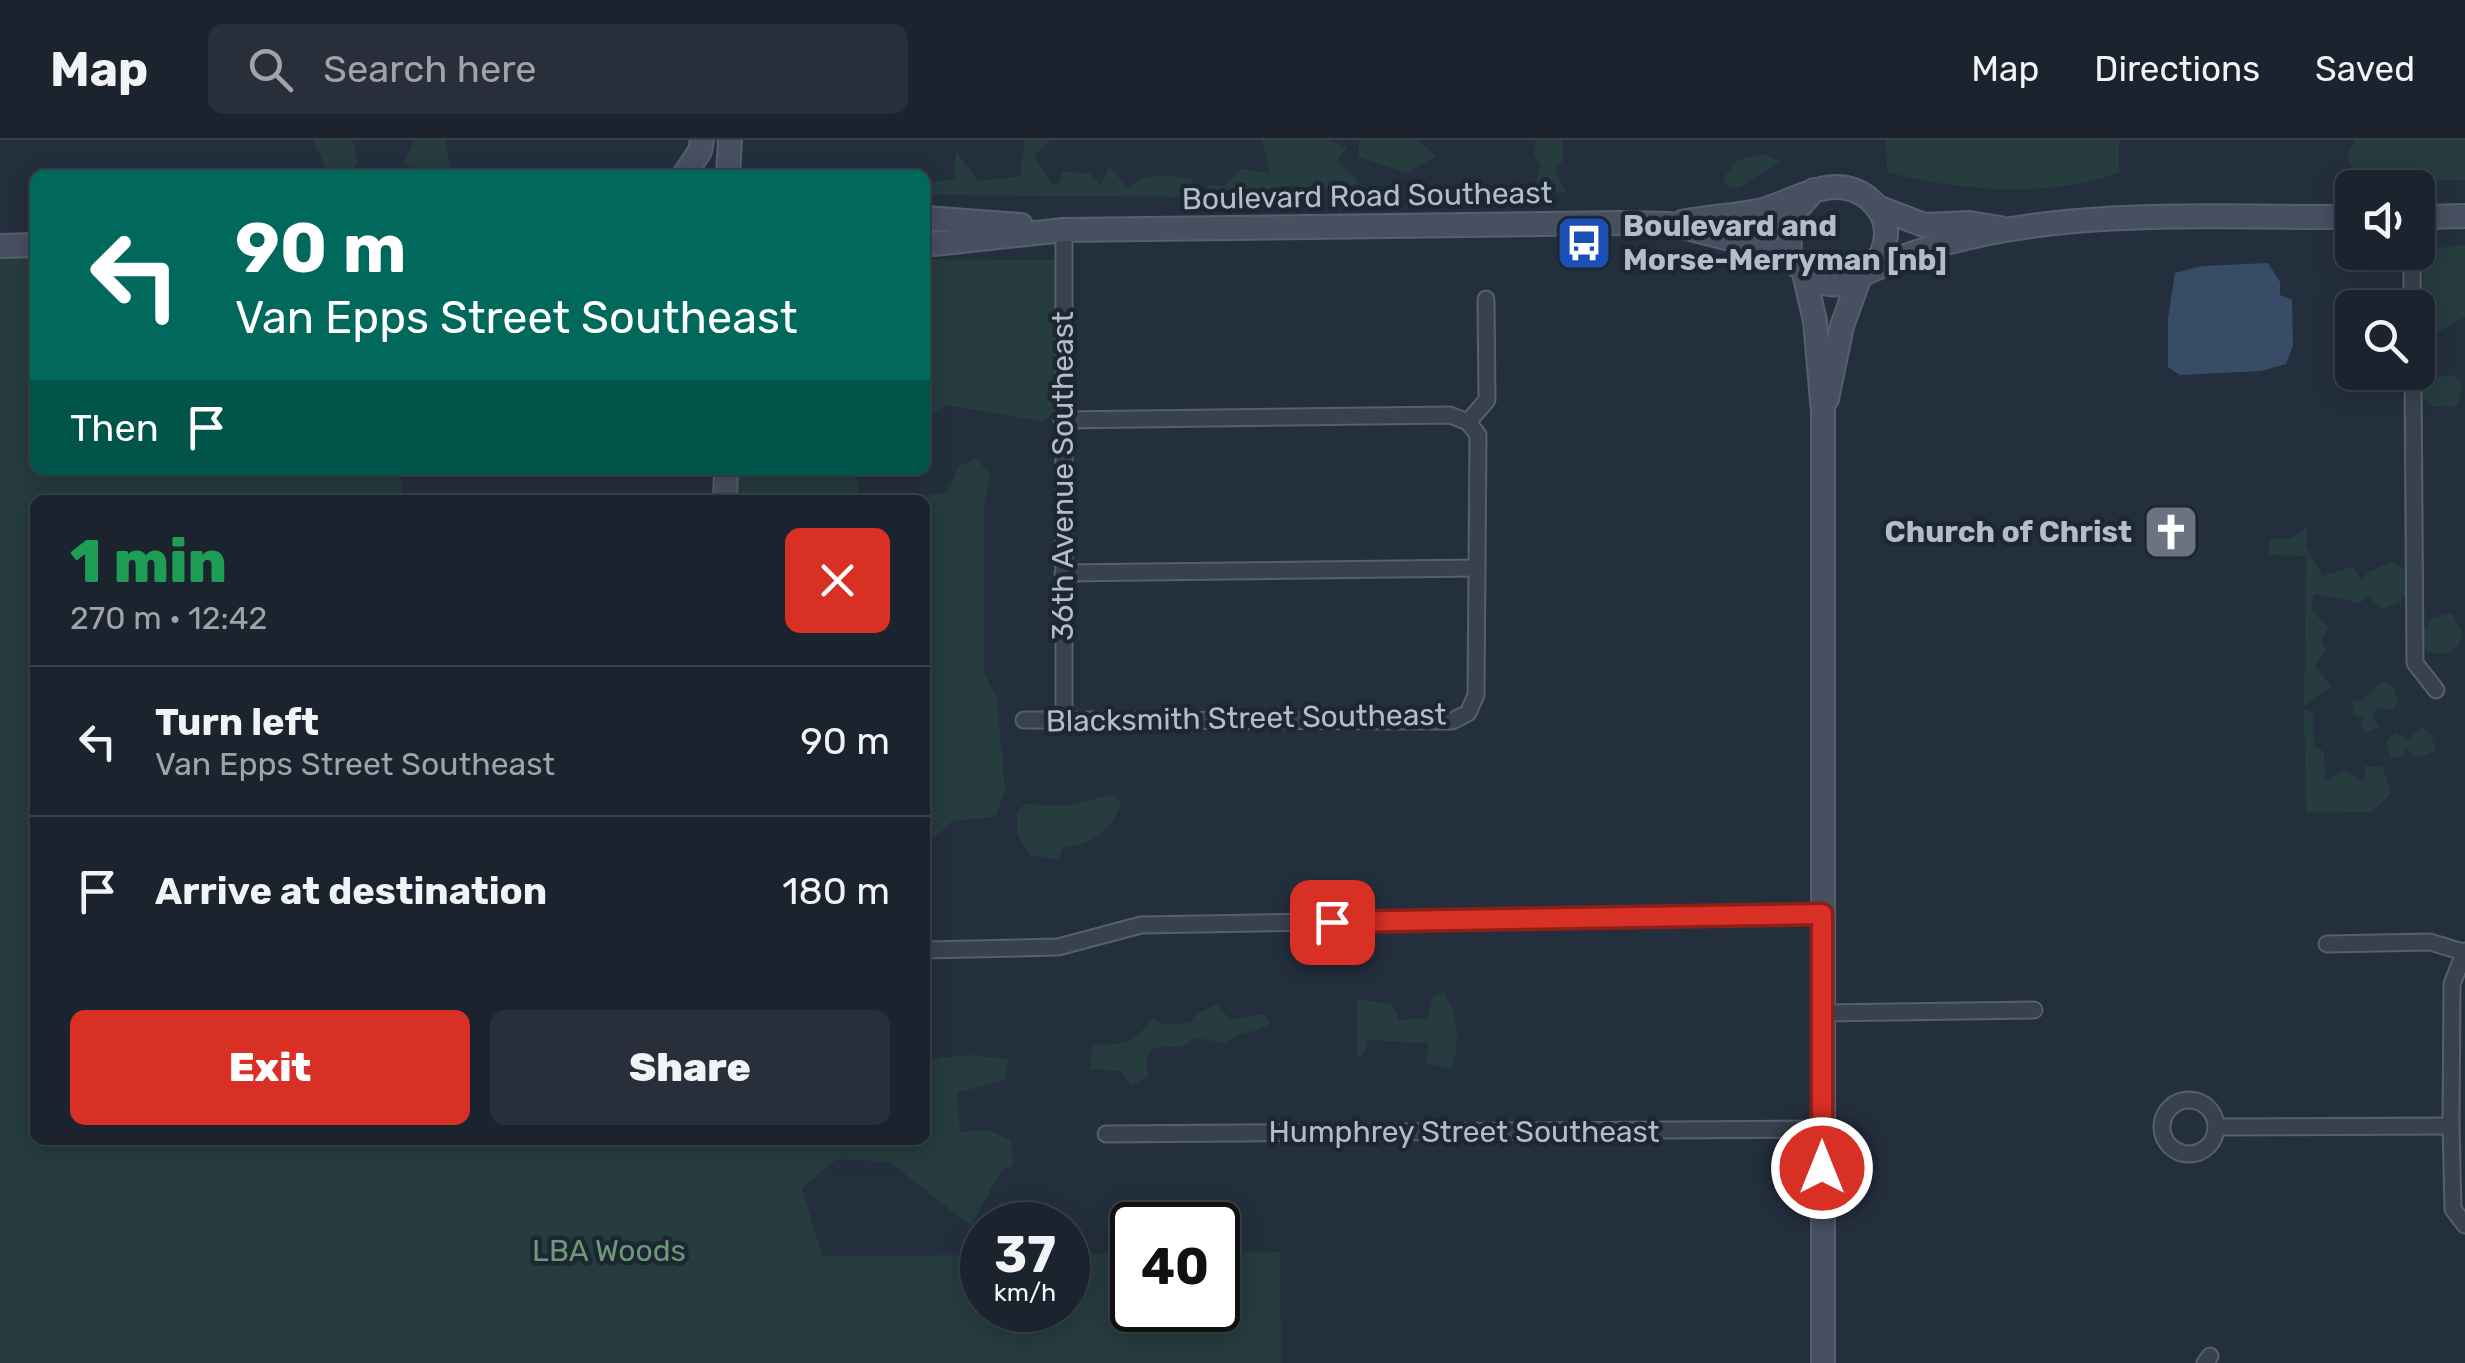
<!DOCTYPE html>
<html lang="en">
<head>
<meta charset="utf-8">
<style>
	:root { --surface:#1b232e; --page:#282f3a; --text:#f1f3f6; --muted:#a0a4aa; --line:#39404a; --accent:#d93025 }
	body { margin:0; font-family:Rubik,sans-serif; background:var(--page); color:var(--text); height:100vh; display:flex; flex-direction:column; font-size:38px; white-space:nowrap }
	* { box-sizing:border-box; margin:0 }
	p { font-size:32px; color:var(--muted) }
	.icon { flex:none; width:55px; height:55px; fill:none; stroke:currentColor; stroke-width:2; stroke-linecap:round; stroke-linejoin:round }
	.map { position:relative; flex:1; overflow:hidden }
	.panel { position:absolute; left:30px; top:355px; width:900px; height:650px; display:flex; flex-direction:column; background:var(--surface); border-radius:15px; box-shadow:0 5px 25px #0003,0 0 0 2px var(--line) }
	.panel>* { flex:none }
	.banner { position:absolute; left:30px; top:30px; width:900px; height:305px; border-radius:15px; box-shadow:0 5px 25px #0003,0 0 0 2px var(--line); background:#00695c; color:#fff; overflow:hidden }
	.controls { position:absolute; left:2335px; top:30px; display:grid; gap:20px }
	.controls a { display:grid; place-items:center; width:100px; height:100px; border-radius:15px; background:var(--surface); box-shadow:0 5px 25px #0003,0 0 0 2px var(--line); font-size:50px }
	.speed { position:absolute; left:960px; top:1062px; display:flex; gap:20px; font-size:50px; font-weight:700; text-align:center }
	.speed>* { display:grid; place-content:center; width:130px; height:130px; border-radius:50%; background:var(--surface); box-shadow:0 5px 25px #0003,0 0 0 2px var(--line); line-height:1 }
	.speed small { font-size:25px; font-weight:400 }
	.speed .limit { border:5px solid #111; border-radius:15px; background:#fff; color:#111 }
	.pin { position:absolute; display:grid; place-items:center; width:85px; height:85px; color:#fff; margin:-42px; border-radius:20px; box-shadow:0 5px 15px #0006 }
	.me { position:absolute; width:110px; margin:-55px; rotate:0deg; stroke-linejoin:round; filter:drop-shadow(0 0 8px #0008) }
	.turn { display:flex; align-items:center; gap:35px; height:210px; padding:0 40px; font-size:45px }
	.turn .icon { width:130px; height:130px; stroke-width:2.5 }
	.turn b { display:block; font-size:70px; line-height:85px }
	.then { display:flex; align-items:center; height:95px; padding:0 40px; background:#0003; gap:20px; font-size:38px }
	.round { display:grid; place-items:center; flex:none; width:105px; height:105px; border-radius:15px; background:var(--page) }
	.head { display:flex; align-items:center; justify-content:space-between; height:170px; padding:0 40px }
	h1 { font-size:60px; font-weight:800; line-height:75px; color:#1e9e55 }
	.button { display:flex; gap:20px; margin-top:auto; padding:20px 40px }
	.button a { flex:1; height:115px; border-radius:15px; background:var(--accent); color:#fff; font-size:40px; font-weight:800; line-height:115px; text-align:center }
	.button a+a { background:var(--page); color:var(--text) }
	ul { padding:0; list-style:none }
	li { display:flex; align-items:center; gap:30px; height:150px; padding:0 40px; border-top:2px solid var(--line) }
	li div { flex:1 }
	li b { display:block; font-size:38px }
	li em { font-style:normal }
	header { display:flex; align-items:center; gap:60px; box-sizing:border-box; height:140px; padding:0 50px; background:var(--surface); border-bottom:2px solid var(--line) }
	header strong { font-size:48px }
	nav { display:flex; gap:55px; margin-inline-start:auto; font-size:35px }
	.search { width:700px; height:90px; background:var(--page); display:flex; align-items:center; gap:25px; box-sizing:border-box; padding:0 35px; border-radius:15px; color:var(--muted); font-size:38px }
	.map>svg:first-child { display:block }
	.green { fill:#263c3f }
	.water { fill:#394c67 }
	.lines { fill:none; stroke-linecap:round; stroke-linejoin:round }
	.street-casing { stroke:#565f6c; stroke-width:19 }
	.secondary-casing { stroke:#565f6c; stroke-width:26 }
	.street { stroke:#38414e; stroke-width:15 }
	.secondary { stroke:#465061; stroke-width:22 }
	.route-casing { stroke:#8d1f18; stroke-width:25 }
	.route { stroke:#d93025; stroke-width:18 }
	.labels { text-anchor:middle; dominant-baseline:central; stroke-width:9; stroke-linejoin:round; paint-order:stroke }
	.street-label { font-size:30px; fill:#b4bcc9; stroke:#1d2633 }
	.poi-label { font-size:30px; font-weight:bold; fill:#b4bcc9; stroke:#1d2633; text-anchor:start }
	.park-label { font-size:30px; fill:#6b9a76; stroke:#1d2633 }
</style>
</head>
<body>
<header>
<strong>Map</strong>
<div class="search"><svg class="icon" aria-label="search" viewBox="0 0 24 24"><circle cx="10" cy="10" r="6"/><path d="M15 15l6 6"/></svg>Search here</div>
<nav><a>Map</a><a>Directions</a><a>Saved</a></nav>
</header>
<div class="map">
<svg width="2465" height="1223" viewBox="0 0 2465 1223">
	<rect width="100%" height="100%" fill="#242f3e"/>
	<g class="green">
		<polygon points="313,0 352,0 358,22 349,35 329,35"/>
		<polygon points="414,0 445,0 451,35 416,35 405,21"/>
		<path d="M1025 0H1051L1034 15 1052 44 1060 43 1062 31 1090 34 1101 45 1109 27 1128 48C1146 31 1169 35 1192 39L1193 57 925 55V43L954 39 956 11 978 41 1020 36Z"/>
		<path d="M1262 0H1330L1347 8 1337 20 1359 42C1334 56 1316 47 1288 46 1271 46 1255 57 1233 57L1230 50 1224 57H1201L1209 45 1225 46 1240 29 1270 33Z"/>
		<polygon points="1359,0 1418,0 1436,16 1407,33 1359,17"/>
		<polygon points="1535,0 1561,0 1564,18 1555,31 1566,52 1542,52 1535,45 1541,25 1534,15"/>
		<path d="M1886 0H2119V32C2053 59 1954 51 1887 32Z"/>
		<polygon points="2355,0 2465,0 2465,40 2393,41 2391,31 2384,43 2358,41 2347,15"/>
		<polygon points="1763,14 1780,22 1740,47 1729,48 1723,39 1737,20"/>
		<polygon points="35,105 35,330 402,330 401,360 35,360 35,1000 925,1000 925,919 970,915 1008,919 1006,939 957,953 960,992 988,990 1011,1000 1013,1026 1002,1029 971,1086 890,1022 837,1019 802,1048 822,1116 982,1115 982,1170 1068,1170 1068,1114 1132,1114 1132,1170 1218,1170 1218,1113 1280,1112 1281,1223 0,1223 0,106"/>
		<polygon points="2465,105 2465,177 2421,202 2418,133 2433,123 2435,108"/>
		<polygon points="925,119 1063,120 1062,263 1044,282 947,265 925,279"/>
		<polygon points="2453,235 2463,245 2457,266 2432,267 2419,254 2426,238"/>
		<polygon points="977,318 990,336 984,364 984,532 997,558 1005,651 995,677 952,681 925,707 925,360 896,360 948,352 959,326"/>
		<polygon points="734,330 856,330 860,360 735,360"/>
		<polygon points="2307,388 2306,407 2323,436 2353,426 2362,440 2368,432 2391,422 2409,431 2413,448 2401,461 2383,469 2367,456 2360,463 2314,454 2311,469 2328,488 2321,500 2326,510 2315,525 2331,547 2304,566 2306,412 2305,416 2269,415 2270,399 2290,399"/>
		<polygon points="2452,473 2462,492 2458,506 2447,514 2426,512 2422,492 2432,478"/>
		<polygon points="2382,541 2393,546 2398,562 2392,570 2377,568 2373,576 2379,587 2366,593 2359,585 2365,578 2353,574 2352,561 2364,559"/>
		<polygon points="2304,569 2313,573 2314,606 2324,612 2325,640 2344,631 2364,642 2365,626 2382,627 2391,653 2372,672 2306,673"/>
		<polygon points="2422,587 2431,595 2436,611 2417,618 2406,608 2404,615 2391,619 2386,602 2396,593 2408,599"/>
		<path d="M1112 655 1121 663C1114 690 1091 705 1063 708L1058 719 1030 715 1017 694V672L1025 664 1066 666Z"/>
		<path d="M1443 852C1458 872 1461 906 1451 929L1427 923 1428 903 1368 900 1365 912 1357 917V859L1392 864 1399 880 1428 878 1433 856Z"/>
		<path d="M1217 864 1230 880 1263 874 1270 883C1255 895 1240 890 1226 903L1195 898 1183 906 1153 908 1146 918 1148 936 1132 945 1120 931 1090 929 1093 904C1122 906 1136 902 1153 878L1161 884 1190 883 1196 874Z"/>
	</g>
	<polygon class="water" points="2268,123 2280,142 2280,155 2292,160 2293,205 2286,224 2261,231 2180,235 2168,227 2168,179 2175,133 2202,126"/>
	<g class="lines">
		<g class="street-casing">
			<g id="street">
				<polyline points="1064,90 1064,582"/>
				<polyline points="2412,112 2412,168"/>
				<polyline points="2413,232 2415,523 2436,550"/>
				<polyline points="1062,280 1450,275 1468,282"/>
				<polyline points="1468,282 1487,260 1486,159"/>
				<polyline points="1063,433 1477,428"/>
				<polyline points="1024,580 1452,581 1468,573 1476,555 1478,295 1468,282"/>
				<polyline points="2327,804 2430,802 2463,812"/>
				<polyline points="925,810 1058,807 1141,785 1822,773"/>
				<polyline points="2465,811 2452,844 2451,986 2453,1069 2465,1085"/>
				<polyline points="1822,873 2034,870"/>
				<circle cx="2189" cy="987" r="27"/>
				<polyline points="2216,987 2451,986"/>
				<polyline points="1106,994 1822,989"/>
				<polyline points="2205,1223 2210,1216"/>
			</g>
		</g>
		<g class="secondary-casing">
			<g id="secondary">
				<polyline points="684,35 700,11 702,0"/>
				<polyline points="728,35 730,0"/>
				<polyline points="1877,67 1924,85 1969,83 2000,88"/>
				<polyline points="2418,77 2465,76"/>
				<polyline points="925,78 1021,85"/>
				<path d="M1682 82C1707 77 1733 76 1758 71 1795 63 1832 30 1868 58 1924 103 1836 191 1790 114L1789 79 1814 50"/>
				<polyline points="925,105 1064,90 1620,83 1670,84 1790,114"/>
				<polyline points="0,106 35,105"/>
				<path d="M1870 131C2010 63 2199 78 2352 77"/>
				<polyline points="1804,133 1815,181 1823,272 1823,1223"/>
				<polyline points="1827,259 1842,186 1859,139"/>
				<polyline points="725,360 726,330"/>
			</g>
		</g>
		<use href="#street" class="street"/>
		<use href="#secondary" class="secondary"/>
	</g>
	<g class="lines">
		<g class="route-casing">
			<polyline id="route" points="1332,782 1822,774 1822,1028"/>
		</g>
		<use href="#route" class="route"/>
	</g>
	<defs>
		<g id="bus-square" transform="scale(2.875)"><rect x="-9" y="-9" width="18" height="18" rx="4" fill="#1a4fb4" stroke="#1d2633"/><path d="M-5-6H5V4H4V6H2V4H-2V6H-4V4H-5ZM-3.5-4V0h7V-4ZM-3.5 1.2v1.5H-2V1.2ZM2 1.2v1.5H3.5V1.2Z" fill="#fff"/></g>
		<g id="church-square" transform="scale(2.875)"><rect x="-9" y="-9" width="18" height="18" rx="4" fill="#6b7280" stroke="#1d2633"/><path d="M-1.2-6h2.4v3.5h3.3v2.4h-3.3V6h-2.4V-.1h-3.3v-2.4h3.3Z" fill="#fff"/></g>
	</defs>
	<g fill-rule="evenodd">
		<use href="#bus-square" x="1584" y="103"/>
		<use href="#church-square" x="2171" y="392"/>
	</g>
	<g class="labels">
		<g class="street-label">
			<text transform="translate(1367 56) rotate(-1)">Boulevard Road Southeast</text>
			<text transform="translate(1063 336) rotate(-90)">36th Avenue Southeast</text>
			<text transform="translate(1246 578) rotate(-1)">Blacksmith Street Southeast</text>
			<text x="1464" y="992">Humphrey Street Southeast</text>
		</g>
		<g class="poi-label">
			<text x="1623" y="86">Boulevard and<tspan x="1623" dy="34">Morse-Merryman [nb]</tspan></text>
			<text x="2132" y="392" text-anchor="end">Church of Christ</text>
		</g>
		<g class="park-label">
			<text x="609" y="1111">LBA Woods</text>
		</g>
	</g>
</svg>
<div class="controls">
<a><svg class="icon" aria-label="sound" viewBox="0 0 24 24"><path d="M4 9h4l5-4v14l-5-4H4zM17 9q2 3 0 6"/></svg></a>
<a><svg class="icon" aria-label="search" viewBox="0 0 24 24"><circle cx="10" cy="10" r="6"/><path d="M15 15l6 6"/></svg></a>
</div>
<div class="speed"><div>37<small>km/h</small></div><div class="limit">40</div></div>
<div class="pin" style="left:1332px;top:782px;background:#d93025"><svg class="icon" aria-label="arrive" viewBox="0 0 24 24"><path d="M6 21V4h12l-3 4 3 4H6"/></svg></div>
<svg class="me" style="left:1822px;top:1028px" viewBox="-20 -20 40 40"><circle r="17" fill="#d93025" stroke="#fff" stroke-width="3"/><path d="M0-11L8 9 0 5-8 9z" fill="#fff"/></svg>
<div class="banner">
<div class="turn"><svg class="icon" aria-label="left" viewBox="0 0 24 24"><path d="M17 20v-9H6M10 6l-5 5 5 5"/></svg><div><b>90 m</b>Van Epps Street Southeast</div></div>
<div class="then">Then<svg class="icon" aria-label="arrive" viewBox="0 0 24 24"><path d="M6 21V4h12l-3 4 3 4H6"/></svg></div>
</div>
<section class="panel">
<div class="head"><div><h1>1 min</h1><p>270 m · 12:42</p></div><a class="round" style="background:#d93025;color:#fff"><svg class="icon" aria-label="close" viewBox="0 0 24 24"><path d="M6 6l12 12M18 6L6 18"/></svg></a></div>
<ul>
<li><svg class="icon" aria-label="left" viewBox="0 0 24 24"><path d="M17 20v-9H6M10 6l-5 5 5 5"/></svg><div><b>Turn left</b><p>Van Epps Street Southeast</p></div><em>90 m</em></li>
<li><svg class="icon" aria-label="arrive" viewBox="0 0 24 24"><path d="M6 21V4h12l-3 4 3 4H6"/></svg><div><b>Arrive at destination</b></div><em>180 m</em></li>
</ul>
<div class="button"><a>Exit</a><a>Share</a></div>
</section>
</div>
</body>
</html>
